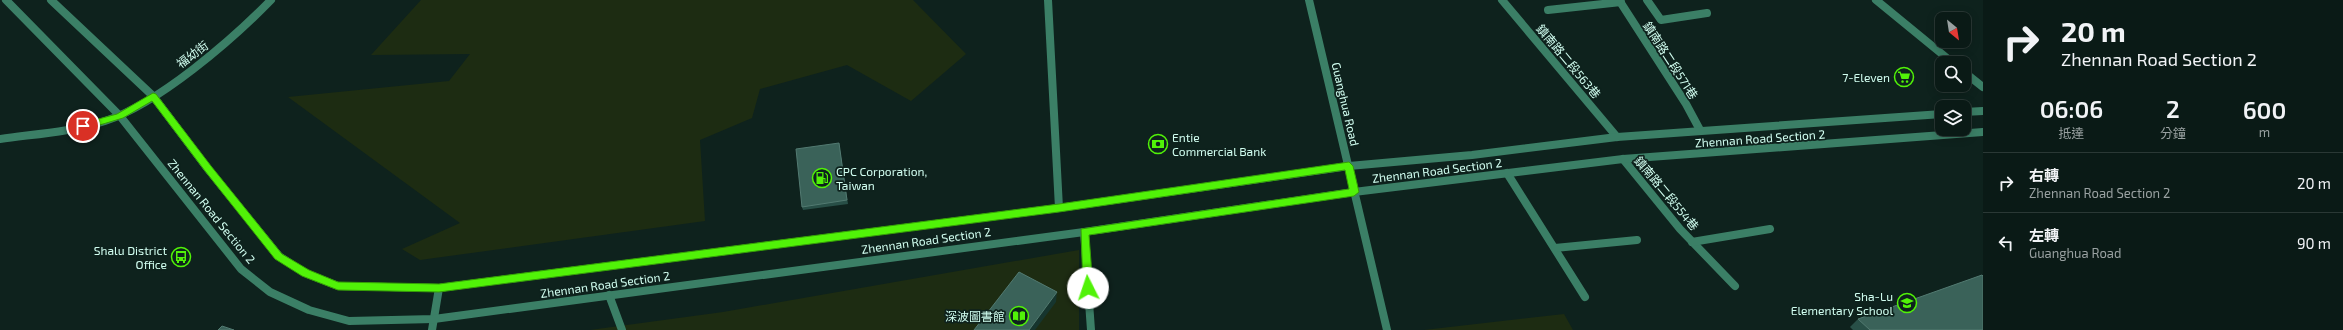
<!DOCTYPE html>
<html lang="zh-TW">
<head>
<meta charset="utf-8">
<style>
	:root { --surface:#0a1a16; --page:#182723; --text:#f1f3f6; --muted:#99a1a1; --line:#2a3835 }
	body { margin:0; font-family:"Exo 2","Noto Sans TC",sans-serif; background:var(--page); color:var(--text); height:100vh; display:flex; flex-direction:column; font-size:15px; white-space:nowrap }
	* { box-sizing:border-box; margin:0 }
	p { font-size:13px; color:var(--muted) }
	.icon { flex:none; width:22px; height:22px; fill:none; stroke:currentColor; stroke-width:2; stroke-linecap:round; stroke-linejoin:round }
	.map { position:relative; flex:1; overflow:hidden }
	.panel { display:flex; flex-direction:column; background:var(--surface); width:360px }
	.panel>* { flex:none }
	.hud { background:#0a1a16; color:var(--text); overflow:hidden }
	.needle { width:26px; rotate:150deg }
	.buttons { position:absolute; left:1935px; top:12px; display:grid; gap:8px }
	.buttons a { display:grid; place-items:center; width:36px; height:36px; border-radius:8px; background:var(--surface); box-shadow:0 2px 10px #0003,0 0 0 1px var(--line); font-size:20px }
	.pin { position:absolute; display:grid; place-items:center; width:34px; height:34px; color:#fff; margin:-17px; border:2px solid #fff; border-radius:50%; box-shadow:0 1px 4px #0007 }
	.me { position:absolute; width:44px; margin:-22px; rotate:356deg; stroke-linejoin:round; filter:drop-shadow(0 0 3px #0008) }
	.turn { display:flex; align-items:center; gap:14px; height:84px; padding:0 12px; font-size:18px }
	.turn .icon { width:52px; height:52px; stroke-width:2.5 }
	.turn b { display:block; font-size:28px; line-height:34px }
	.eta { display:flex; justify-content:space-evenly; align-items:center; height:68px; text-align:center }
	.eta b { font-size:24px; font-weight:600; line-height:28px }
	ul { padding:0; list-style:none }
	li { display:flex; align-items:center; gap:12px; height:60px; padding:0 12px; border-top:1px solid var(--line) }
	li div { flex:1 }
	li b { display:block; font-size:15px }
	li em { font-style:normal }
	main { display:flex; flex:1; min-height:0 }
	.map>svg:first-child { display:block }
	.green { fill:#1d2c12 }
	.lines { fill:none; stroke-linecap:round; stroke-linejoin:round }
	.service { stroke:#3b7f66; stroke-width:8 }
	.minor { stroke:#3b7f66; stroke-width:8 }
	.tertiary { stroke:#3b7f66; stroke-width:8 }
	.wall { fill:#284f47 }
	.shaded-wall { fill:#16352e }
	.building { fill:#3a6259; stroke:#527a71 }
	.route { fill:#51f208; stroke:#359d05 }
	.labels { text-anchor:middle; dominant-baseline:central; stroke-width:3.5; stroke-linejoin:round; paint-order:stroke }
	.street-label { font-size:12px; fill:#d1fef0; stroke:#0e221d }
	.poi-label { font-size:12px; fill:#d1fef0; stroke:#0e221d; text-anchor:end }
</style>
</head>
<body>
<main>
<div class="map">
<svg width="1983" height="330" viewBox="0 0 1983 330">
	<rect width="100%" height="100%" fill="#0e221d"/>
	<g class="green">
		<polygon points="421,0 913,0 966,54 911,101 847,65 760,89 752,118 700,140 705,221 420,260 402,249 460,223 288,97 449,81 470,54 371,55"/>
		<polygon points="1079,250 1079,330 590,330 723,312"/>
		<polygon points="1564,314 1573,330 1424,330"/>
	</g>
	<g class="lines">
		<g class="service">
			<polyline points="1502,0 1617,137"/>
			<polyline points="1619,0 1686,104 1700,130"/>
			<polyline points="1647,0 1661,20 1707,13"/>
			<polyline points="1548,10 1621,2"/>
			<polyline points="1623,159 1680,229 1735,286"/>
			<polyline points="1507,173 1585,297"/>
			<polyline points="1692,242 1770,229"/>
			<polyline points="1555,248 1637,240"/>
			<polyline points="609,295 622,330"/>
		</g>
		<g class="minor">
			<polyline points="1048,0 1059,208"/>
			<polyline points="1876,0 1953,63"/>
			<polyline points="1964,72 1983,87"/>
			<path d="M0 139C35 134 71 132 105 121 158 104 232 40 271 0"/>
			<polyline points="1084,232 1091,330"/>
			<polyline points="432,330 439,288"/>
		</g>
		<g class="tertiary">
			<polyline points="6,0 120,116 241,269 270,292 309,310 349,321 434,319 1084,232 1354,192 1623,159 1983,132"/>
			<polyline points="51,0 153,96 208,169 279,256 305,273 338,286 439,288 1059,208 1349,166 1472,155 1617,137 1942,114"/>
			<polyline points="1309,0 1387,330"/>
			<polyline points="1964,112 1983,111"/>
		</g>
	</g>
	<g class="wall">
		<polygon points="839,143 848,204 803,210 802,207"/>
		<polygon points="1858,319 1983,330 1853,330 1850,327"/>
	</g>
	<polygon class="shaded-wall" points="1057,292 1056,302 1035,330 1029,330"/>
	<g class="building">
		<polygon points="839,143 847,200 802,207 796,149"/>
		<polygon points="1019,272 1057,292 1029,330 974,330"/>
		<polygon points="1982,275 1983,276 1983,330 1870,330 1858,319"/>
		<polygon points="222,326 234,330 218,330"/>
	</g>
	<polygon class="route" points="153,93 156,94 211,166 282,254 309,270 338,282 439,284 1059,204 1349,162 1353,166 1359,192 1354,196 1089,235 1093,288 1088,292 1083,288 1081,229 1349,189 1345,170 1059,212 439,292 338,290 302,276 275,259 205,171 152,101 123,118 83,130 78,126 80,124 117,114"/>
	<defs>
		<g id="supermarket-ring" transform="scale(1)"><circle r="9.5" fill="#0e221d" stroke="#51f208" stroke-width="1.5"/><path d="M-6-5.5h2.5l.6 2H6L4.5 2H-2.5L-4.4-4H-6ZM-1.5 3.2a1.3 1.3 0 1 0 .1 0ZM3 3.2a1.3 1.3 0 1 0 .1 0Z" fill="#51f208"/></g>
		<g id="bank-ring" transform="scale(1)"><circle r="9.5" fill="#0e221d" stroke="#51f208" stroke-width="1.5"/><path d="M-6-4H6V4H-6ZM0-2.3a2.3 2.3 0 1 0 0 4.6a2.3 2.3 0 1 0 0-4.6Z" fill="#51f208"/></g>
		<g id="fuel-ring" transform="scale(1)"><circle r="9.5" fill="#0e221d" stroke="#51f208" stroke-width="1.5"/><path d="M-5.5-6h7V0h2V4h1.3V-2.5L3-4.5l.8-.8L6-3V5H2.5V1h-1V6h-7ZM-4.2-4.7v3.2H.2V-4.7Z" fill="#51f208"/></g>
		<g id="bus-ring" transform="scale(1)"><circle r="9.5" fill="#0e221d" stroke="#51f208" stroke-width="1.5"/><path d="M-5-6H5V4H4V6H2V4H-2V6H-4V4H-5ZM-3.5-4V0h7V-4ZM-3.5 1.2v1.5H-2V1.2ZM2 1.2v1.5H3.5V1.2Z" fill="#51f208"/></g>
		<g id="school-ring" transform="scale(1)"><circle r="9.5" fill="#0e221d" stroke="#51f208" stroke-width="1.5"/><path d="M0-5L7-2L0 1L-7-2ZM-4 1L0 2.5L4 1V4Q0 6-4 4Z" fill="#51f208"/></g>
		<g id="library-ring" transform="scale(1)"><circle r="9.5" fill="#0e221d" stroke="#51f208" stroke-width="1.5"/><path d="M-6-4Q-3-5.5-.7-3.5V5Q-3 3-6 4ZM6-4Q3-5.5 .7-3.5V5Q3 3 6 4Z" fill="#51f208"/></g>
	</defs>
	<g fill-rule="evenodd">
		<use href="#supermarket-ring" x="1904" y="77"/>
		<use href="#bank-ring" x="1158" y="144"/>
		<use href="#fuel-ring" x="822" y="178"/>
		<use href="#bus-ring" x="181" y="257"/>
		<use href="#school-ring" x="1907" y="303"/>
		<use href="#library-ring" x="1019" y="316"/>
	</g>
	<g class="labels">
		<g class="street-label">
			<text transform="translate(192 54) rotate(-37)">福幼街</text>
			<text transform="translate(1671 60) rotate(57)">鎮南路二段571巷</text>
			<text transform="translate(1569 61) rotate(50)">鎮南路二段563巷</text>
			<text transform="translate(1346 104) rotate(77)">Guanghua Road</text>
			<text transform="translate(1760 138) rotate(-4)">Zhennan Road Section 2</text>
			<text transform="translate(1437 170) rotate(-7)">Zhennan Road Section 2</text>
			<text transform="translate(1667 193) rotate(50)">鎮南路二段554巷</text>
			<text transform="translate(212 211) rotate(51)">Zhennan Road Section 2</text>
			<text transform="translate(926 240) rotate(-8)">Zhennan Road Section 2</text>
			<text transform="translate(605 284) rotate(-8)">Zhennan Road Section 2</text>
		</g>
		<g class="poi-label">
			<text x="1890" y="77">7-Eleven</text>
			<text x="1172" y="137" text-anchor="start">Entie<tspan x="1172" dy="14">Commercial Bank</tspan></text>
			<text x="836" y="171" text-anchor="start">CPC Corporation,<tspan x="836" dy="14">Taiwan</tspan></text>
			<text x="167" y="250">Shalu District<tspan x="167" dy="14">Office</tspan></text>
			<text x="1893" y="296">Sha-Lu<tspan x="1893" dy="14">Elementary School</tspan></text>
			<text x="1005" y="316">深波圖書館</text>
		</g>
	</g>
</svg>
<div class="buttons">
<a><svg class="needle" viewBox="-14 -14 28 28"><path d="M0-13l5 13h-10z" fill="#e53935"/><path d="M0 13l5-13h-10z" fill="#99a1a1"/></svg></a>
<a><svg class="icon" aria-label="search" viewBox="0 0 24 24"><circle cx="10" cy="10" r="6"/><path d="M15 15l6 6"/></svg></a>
<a><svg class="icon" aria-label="layers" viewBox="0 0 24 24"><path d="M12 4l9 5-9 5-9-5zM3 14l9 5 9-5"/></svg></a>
</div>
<div class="pin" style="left:83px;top:126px;background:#d93025"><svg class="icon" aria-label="arrive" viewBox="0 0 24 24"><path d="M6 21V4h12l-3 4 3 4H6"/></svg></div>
<svg class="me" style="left:1088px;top:288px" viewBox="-20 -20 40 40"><circle r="19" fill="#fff"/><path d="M0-13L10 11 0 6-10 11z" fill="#51f208"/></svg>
</div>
<section class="panel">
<div class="hud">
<div class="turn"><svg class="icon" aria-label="right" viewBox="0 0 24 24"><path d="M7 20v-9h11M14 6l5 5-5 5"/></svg><div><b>20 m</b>Zhennan Road Section 2</div></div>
</div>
<div class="eta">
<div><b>06:06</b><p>抵達</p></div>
<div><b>2</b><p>分鐘</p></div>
<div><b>600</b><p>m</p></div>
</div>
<ul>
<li><svg class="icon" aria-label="right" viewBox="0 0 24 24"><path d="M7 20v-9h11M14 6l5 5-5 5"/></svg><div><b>右轉</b><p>Zhennan Road Section 2</p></div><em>20 m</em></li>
<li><svg class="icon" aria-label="left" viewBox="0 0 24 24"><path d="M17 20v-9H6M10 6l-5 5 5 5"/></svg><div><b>左轉</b><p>Guanghua Road</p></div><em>90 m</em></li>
</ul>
</section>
</main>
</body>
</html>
